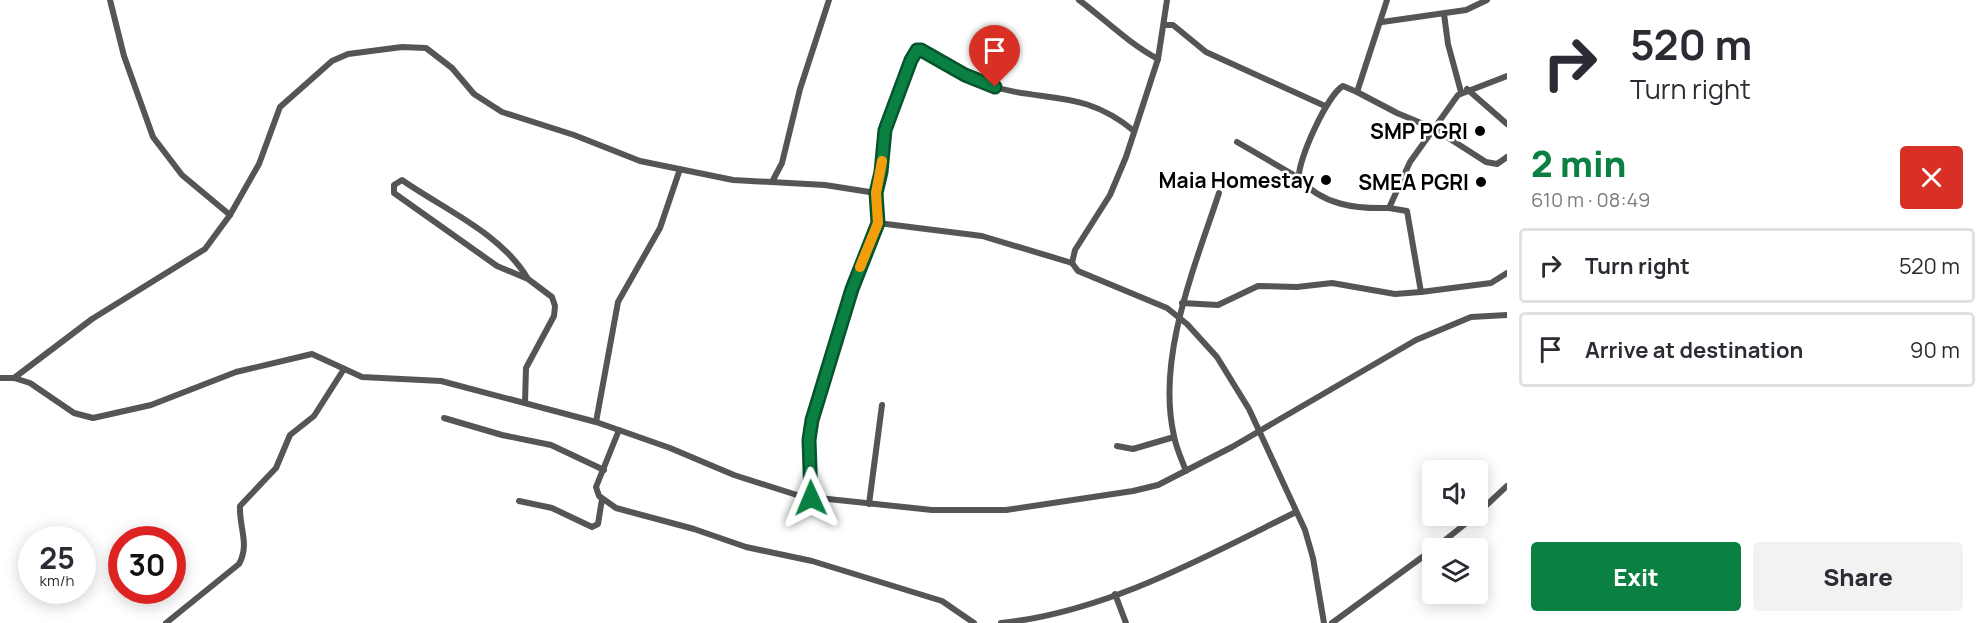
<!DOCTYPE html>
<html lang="en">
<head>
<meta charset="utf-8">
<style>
	:root { --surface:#fff; --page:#f2f2f3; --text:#2b2b33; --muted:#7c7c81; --line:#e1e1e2; --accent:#0b8043 }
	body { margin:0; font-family:Manrope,sans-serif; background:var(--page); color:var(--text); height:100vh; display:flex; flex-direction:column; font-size:22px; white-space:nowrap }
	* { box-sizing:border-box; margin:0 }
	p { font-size:20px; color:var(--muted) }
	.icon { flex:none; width:33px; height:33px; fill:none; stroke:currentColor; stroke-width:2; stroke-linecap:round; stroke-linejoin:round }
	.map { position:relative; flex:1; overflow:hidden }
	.panel { display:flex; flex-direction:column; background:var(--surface); width:480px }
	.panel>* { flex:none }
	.hud { background:#fff; color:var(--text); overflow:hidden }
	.controls { position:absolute; left:1422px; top:460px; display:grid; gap:12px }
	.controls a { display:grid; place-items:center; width:66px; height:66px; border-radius:6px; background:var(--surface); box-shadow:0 3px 15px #0003; font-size:30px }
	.speed { position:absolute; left:18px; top:526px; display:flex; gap:12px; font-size:30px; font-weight:700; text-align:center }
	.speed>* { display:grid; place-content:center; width:78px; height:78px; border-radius:50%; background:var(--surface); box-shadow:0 3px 15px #0003; line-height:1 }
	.speed small { font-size:15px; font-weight:400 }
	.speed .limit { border:9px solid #d22; background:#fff; color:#111 }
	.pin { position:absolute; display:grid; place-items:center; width:51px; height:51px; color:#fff; margin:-62px -26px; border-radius:50% 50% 50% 0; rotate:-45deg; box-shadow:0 0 6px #0007 }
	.pin .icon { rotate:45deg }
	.me { position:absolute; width:66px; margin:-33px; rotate:359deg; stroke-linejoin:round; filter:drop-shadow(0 0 4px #0008) }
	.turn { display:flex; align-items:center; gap:21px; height:126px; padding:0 24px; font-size:27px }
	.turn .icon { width:78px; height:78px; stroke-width:2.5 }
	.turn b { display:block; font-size:42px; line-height:51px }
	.round { display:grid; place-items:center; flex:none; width:63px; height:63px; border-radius:6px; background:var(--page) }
	.summary { display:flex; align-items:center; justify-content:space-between; height:102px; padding:0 24px }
	h1 { font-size:36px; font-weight:800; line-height:45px; color:var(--accent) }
	.action { display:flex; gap:12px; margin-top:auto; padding:12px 24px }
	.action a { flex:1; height:69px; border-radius:6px; background:var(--accent); color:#fff; font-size:24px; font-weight:800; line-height:69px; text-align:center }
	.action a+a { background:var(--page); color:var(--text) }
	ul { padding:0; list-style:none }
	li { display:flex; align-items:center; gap:18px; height:75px; margin:0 12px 9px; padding:0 12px; border:3px solid var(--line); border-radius:6px }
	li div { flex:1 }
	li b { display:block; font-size:22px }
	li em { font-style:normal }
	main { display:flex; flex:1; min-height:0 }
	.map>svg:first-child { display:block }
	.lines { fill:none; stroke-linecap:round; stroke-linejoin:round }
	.minor { stroke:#555; stroke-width:6 }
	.route-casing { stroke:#07532c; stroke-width:15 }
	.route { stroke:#0b8043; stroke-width:10 }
	.slow { stroke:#f59e0b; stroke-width:10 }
	.poi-dot { fill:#000; stroke:#fff; stroke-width:2 }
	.labels { text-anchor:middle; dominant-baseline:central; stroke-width:5; stroke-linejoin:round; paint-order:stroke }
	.poi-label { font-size:21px; font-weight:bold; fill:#000; stroke:#fff; text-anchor:end }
</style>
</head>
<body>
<main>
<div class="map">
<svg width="1507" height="623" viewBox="0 0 1507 623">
	<rect width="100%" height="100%" fill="#fff"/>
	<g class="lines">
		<g class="minor">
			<polyline points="110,0 124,56 153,137 182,175 230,215"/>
			<path d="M1079 0C1106 20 1128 43 1158 59"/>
			<polyline points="1167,0 1158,59 1126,157 1110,195 1075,250 1072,263 1078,271 1167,308 1187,324 1217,357 1249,409 1305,530 1313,558 1324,623"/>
			<path d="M1387 0 1357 92 1343 86C1328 94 1297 161 1299 178 1322 205 1355 209 1389 208L1410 162 1458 95 1507 76"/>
			<polyline points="1444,14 1448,44 1461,92"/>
			<polyline points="1382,22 1466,10 1487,0"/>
			<polyline points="1164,25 1173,25 1206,52 1325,106"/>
			<polyline points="1467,89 1507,124"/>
			<polyline points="1357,92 1397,113 1433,128 1486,162 1497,164 1507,157"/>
			<polyline points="1237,142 1299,178"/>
			<polyline points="772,182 782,163 800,89 829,0"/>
			<polyline points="876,193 878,223 982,236 1072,263"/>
			<polyline points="1389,208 1407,211 1421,292 1491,283 1507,273"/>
			<polyline points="1182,303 1218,305 1258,286 1297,287 1332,283 1395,294 1421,292"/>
			<polyline points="0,378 14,378 30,383 74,413 93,418 151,405 236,372 312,354 362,377 441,381 596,422 670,448 734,475 800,496 932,510 1006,510 1133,491 1158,485 1232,447 1416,340 1471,317 1507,315"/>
			<path d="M14 378 92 319 205 249 230 215 259 164 280 107 332 61 348 54 402 47 426 48 452 68 474 94 502 112 574 135 640 161 733 180 825 185 876 193C881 173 880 154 884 134 886 123 913 54 919 50 942 59 962 76 985 84 1043 104 1081 87 1134 131"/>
			<path d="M525 403 526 368 554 316 555 306 552 297 528 279 497 266 394 193V185L402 180C445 210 501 233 528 279"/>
			<polyline points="444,418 502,435 551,445 604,470"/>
			<polyline points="596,422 618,302 660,228 680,169"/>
			<polyline points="619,430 596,487 599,496 616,508 694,529 746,547 812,561 942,601 974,623"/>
			<polyline points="1117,446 1133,449 1174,437"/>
			<path d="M1186 471C1182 460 1176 448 1174 436 1156 358 1195 266 1219 193"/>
			<polyline points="811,498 809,440 812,420 852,289 878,223"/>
			<polyline points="519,501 552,508 592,527 598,524 602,499"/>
			<polyline points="869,504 882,405"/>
			<polyline points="1478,513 1507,486"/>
			<polyline points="1434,549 1475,516"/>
			<polyline points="1115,594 1126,623"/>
			<path d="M166 623 239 564C250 544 239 528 240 506L276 468 290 435 314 416 344 369"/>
			<path d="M1001 623C1106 612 1203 558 1296 512"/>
			<polyline points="1332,623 1432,550"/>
		</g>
	</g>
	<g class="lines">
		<g class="route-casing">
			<polyline id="route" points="811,498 809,440 812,420 852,289 878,223 876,193 881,172 885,130 911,60 917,50 921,50 965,75 995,87"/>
		</g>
		<use href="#route" class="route"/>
		<polyline class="slow" points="860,267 878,223 876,193 882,161"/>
	</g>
	<g class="poi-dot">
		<circle cx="1480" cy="131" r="6"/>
		<circle cx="1326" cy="180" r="6"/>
		<circle cx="1481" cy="182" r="6"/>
	</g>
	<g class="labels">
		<g class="poi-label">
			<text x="1468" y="131">SMP PGRI</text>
			<text x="1314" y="180">Maia Homestay</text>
			<text x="1469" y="182">SMEA PGRI</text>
		</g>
	</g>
</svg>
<div class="controls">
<a><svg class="icon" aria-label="sound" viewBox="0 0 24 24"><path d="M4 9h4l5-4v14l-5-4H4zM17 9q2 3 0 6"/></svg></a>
<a><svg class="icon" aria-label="layers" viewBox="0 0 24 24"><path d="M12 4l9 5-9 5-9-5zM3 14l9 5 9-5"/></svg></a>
</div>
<div class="speed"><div>25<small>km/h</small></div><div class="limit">30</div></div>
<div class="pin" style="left:995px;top:87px;background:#d93025"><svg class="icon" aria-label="arrive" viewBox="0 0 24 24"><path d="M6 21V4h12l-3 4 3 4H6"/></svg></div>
<svg class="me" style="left:811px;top:498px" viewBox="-20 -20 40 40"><path d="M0-17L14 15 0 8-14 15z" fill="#0b8043" stroke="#fff" stroke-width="4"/></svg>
</div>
<section class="panel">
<div class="hud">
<div class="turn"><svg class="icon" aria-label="right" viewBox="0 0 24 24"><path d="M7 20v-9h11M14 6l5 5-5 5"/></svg><div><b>520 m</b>Turn right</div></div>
</div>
<div class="summary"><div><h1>2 min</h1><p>610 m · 08:49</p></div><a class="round" style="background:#d93025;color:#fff"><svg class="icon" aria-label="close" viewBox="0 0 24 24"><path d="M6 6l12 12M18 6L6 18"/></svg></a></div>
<ul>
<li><svg class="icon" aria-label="right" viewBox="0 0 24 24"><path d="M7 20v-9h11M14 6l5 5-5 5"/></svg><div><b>Turn right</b></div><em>520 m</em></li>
<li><svg class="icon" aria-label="arrive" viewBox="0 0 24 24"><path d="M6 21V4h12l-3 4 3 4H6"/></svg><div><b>Arrive at destination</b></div><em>90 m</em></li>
</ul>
<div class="action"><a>Exit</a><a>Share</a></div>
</section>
</main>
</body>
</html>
